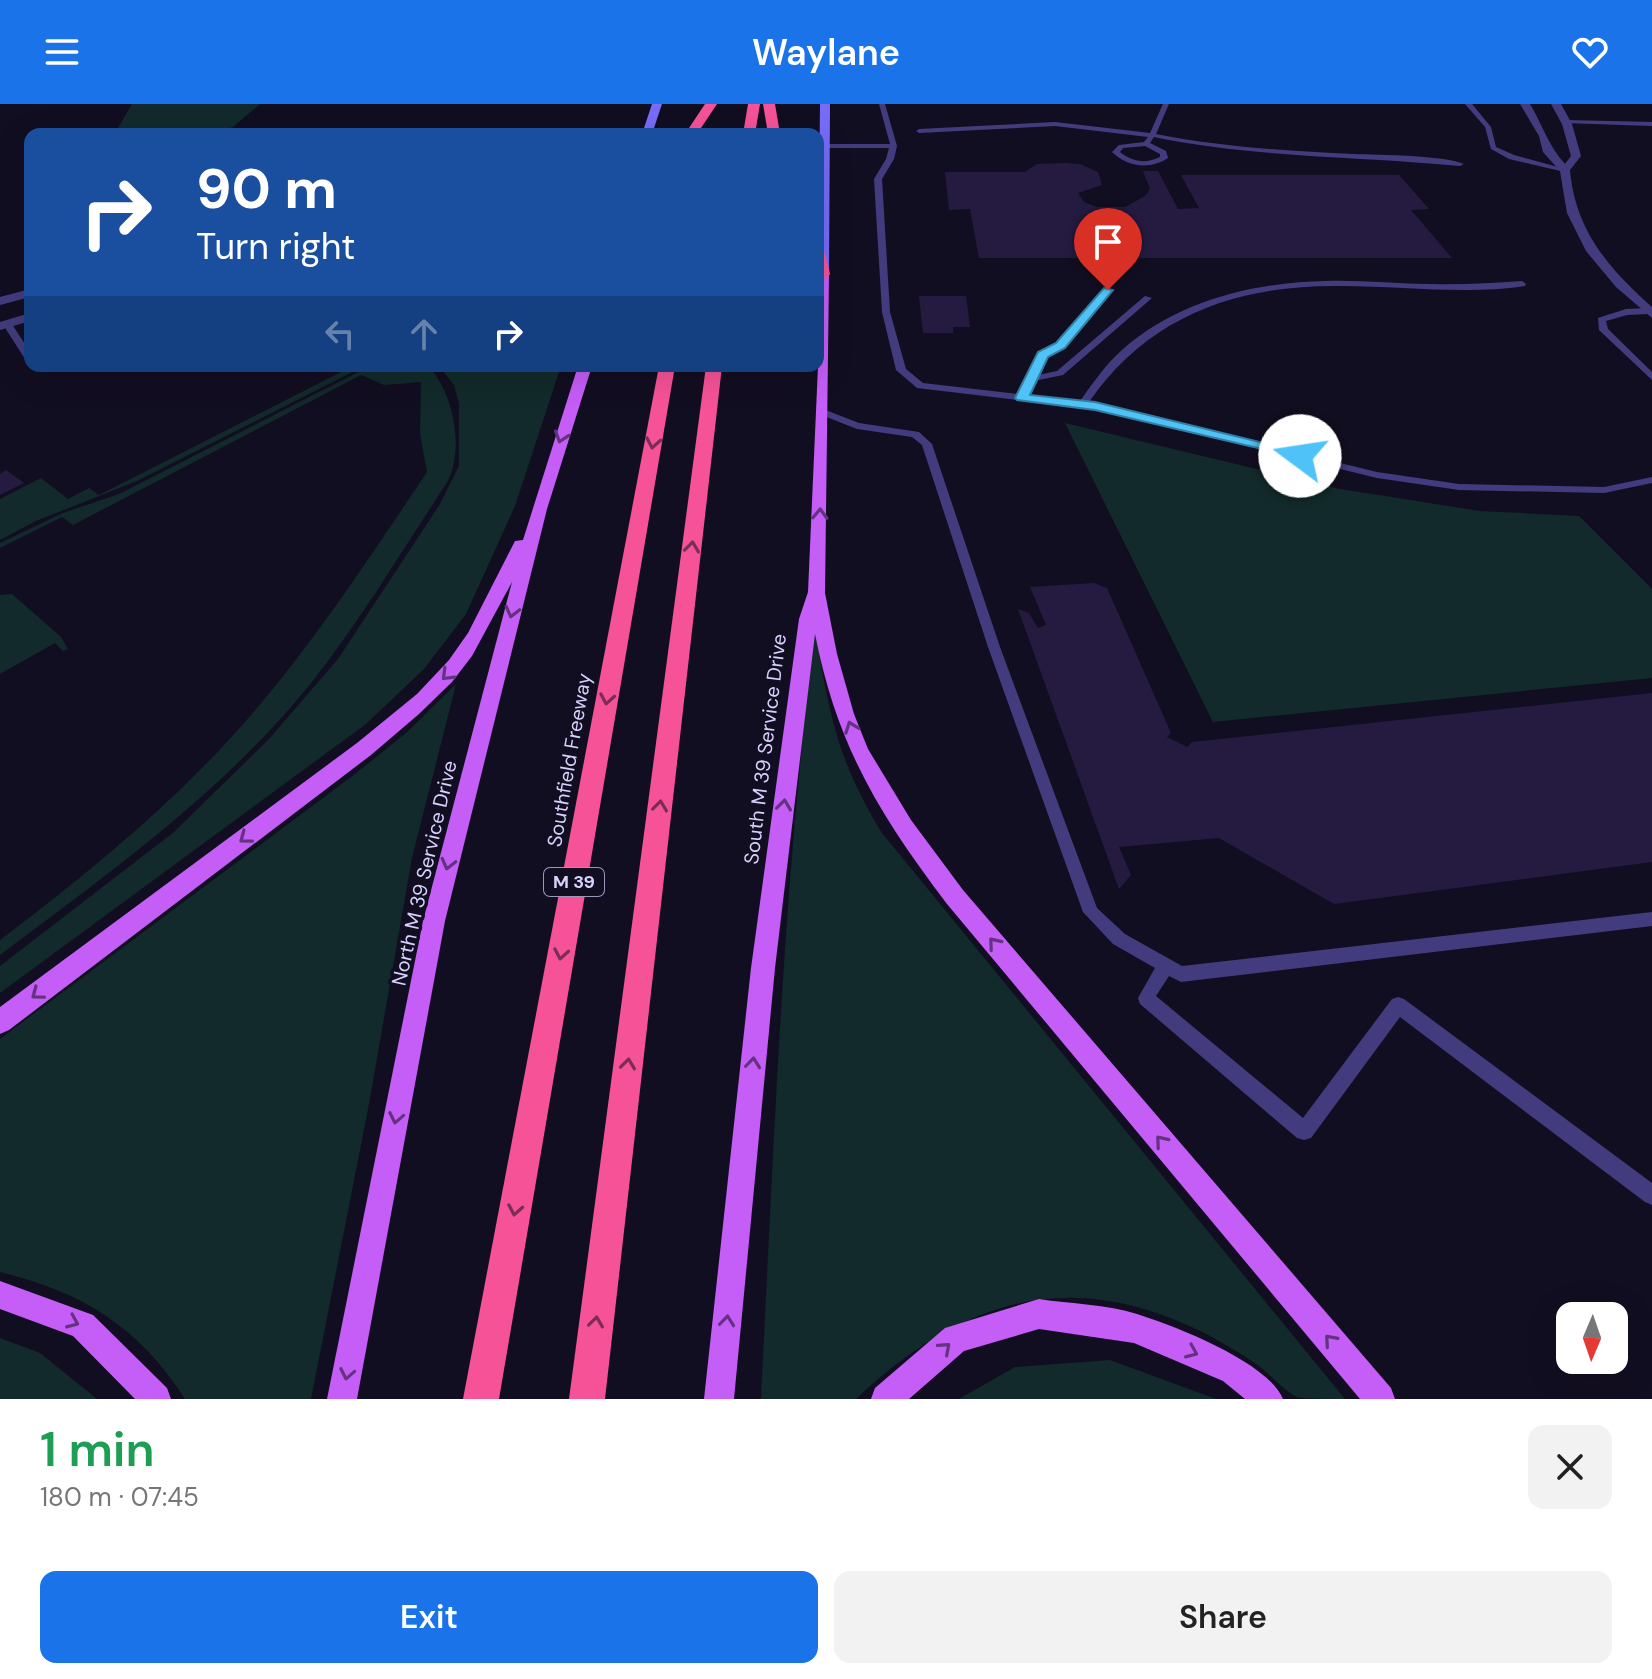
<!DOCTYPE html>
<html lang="en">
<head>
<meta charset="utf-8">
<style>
	:root { --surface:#fff; --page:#f2f2f2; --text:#222; --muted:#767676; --accent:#1a73e8 }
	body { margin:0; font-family:"DM Sans",sans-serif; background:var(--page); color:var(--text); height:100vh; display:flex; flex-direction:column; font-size:30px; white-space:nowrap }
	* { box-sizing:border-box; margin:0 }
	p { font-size:26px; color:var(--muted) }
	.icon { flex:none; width:44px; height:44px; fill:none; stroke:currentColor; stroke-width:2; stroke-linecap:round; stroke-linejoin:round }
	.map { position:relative; height:1295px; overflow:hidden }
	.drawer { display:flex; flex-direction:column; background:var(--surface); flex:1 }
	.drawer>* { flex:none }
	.top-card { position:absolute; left:24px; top:24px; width:800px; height:244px; border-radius:16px; box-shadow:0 8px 32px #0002; background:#1a4fa0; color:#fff; overflow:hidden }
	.needle { width:52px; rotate:182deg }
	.fabs { position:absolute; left:1556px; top:1198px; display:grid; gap:16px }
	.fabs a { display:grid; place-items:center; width:72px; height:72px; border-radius:16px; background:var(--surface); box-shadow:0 8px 32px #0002; font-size:40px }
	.pin { position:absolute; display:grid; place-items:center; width:68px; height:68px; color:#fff; margin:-82px -34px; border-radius:50% 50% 50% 0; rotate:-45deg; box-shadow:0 0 8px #0007 }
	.pin .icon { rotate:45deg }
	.me { position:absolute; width:88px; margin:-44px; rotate:284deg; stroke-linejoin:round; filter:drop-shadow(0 0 6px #0008) }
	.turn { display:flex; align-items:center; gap:28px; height:168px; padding:0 40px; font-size:36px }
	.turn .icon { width:104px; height:104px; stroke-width:2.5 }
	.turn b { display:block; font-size:56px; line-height:68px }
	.lanes { display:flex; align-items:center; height:76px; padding:0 40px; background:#0003; justify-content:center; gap:40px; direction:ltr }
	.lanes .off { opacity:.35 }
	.round { display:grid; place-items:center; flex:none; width:84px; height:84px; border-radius:16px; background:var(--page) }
	.overview { display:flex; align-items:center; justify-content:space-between; height:136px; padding:0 40px }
	h1 { font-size:48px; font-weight:600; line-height:60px; color:#1e9e55 }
	.action { display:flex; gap:16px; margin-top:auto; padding:16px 40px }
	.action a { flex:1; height:92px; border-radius:16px; background:var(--accent); color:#fff; font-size:32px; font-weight:600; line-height:92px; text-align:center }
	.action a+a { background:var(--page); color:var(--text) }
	header { display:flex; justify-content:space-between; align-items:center; height:104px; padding:0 40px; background:var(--accent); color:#fff; font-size:36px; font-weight:600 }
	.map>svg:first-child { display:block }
	.green { fill:#122a2b }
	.building { fill:#251b41 }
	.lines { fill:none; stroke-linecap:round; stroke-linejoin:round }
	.service { fill:#423c7e; fill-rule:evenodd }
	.minor { fill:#423c7e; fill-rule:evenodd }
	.tertiary { fill:#423c7e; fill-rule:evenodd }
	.secondary { fill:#776cf8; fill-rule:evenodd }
	.primary { fill:#c55df7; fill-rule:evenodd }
	.motorway { fill:#f65298; fill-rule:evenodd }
	.oneway { stroke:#633281 }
	.oneway2 { stroke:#792d57 }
	.route { fill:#4fc3f7; stroke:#337fa1; stroke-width:2 }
	.labels { text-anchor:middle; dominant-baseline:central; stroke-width:7; stroke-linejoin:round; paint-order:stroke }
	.shield { fill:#120e21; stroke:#9d96bb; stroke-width:2 }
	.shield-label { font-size:18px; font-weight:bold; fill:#d8d1fd }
	.street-label { font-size:20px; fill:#d8d1fd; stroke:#120e21 }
</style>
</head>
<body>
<header><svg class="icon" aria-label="menu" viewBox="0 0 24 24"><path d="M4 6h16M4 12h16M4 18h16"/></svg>Waylane<svg class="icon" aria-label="heart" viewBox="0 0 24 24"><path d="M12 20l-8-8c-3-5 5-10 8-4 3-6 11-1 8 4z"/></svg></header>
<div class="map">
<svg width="1652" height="1295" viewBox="0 0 1652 1295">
	<rect width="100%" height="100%" fill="#120e21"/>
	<g class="green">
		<polygon points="132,0 260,0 233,23 213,29 124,30 118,24"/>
		<polygon points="353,262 364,262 137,377 36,417 0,436 0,395 41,374 68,395 89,384 99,391"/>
		<path d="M370 262H428C451 285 462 334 452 366 450 376 442 385 437 394 400 450 365 508 325 561 237 678 116 764 0 851V836C91 767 183 692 257 604 320 530 373 448 427 368L420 330 421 278 384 281 361 271 73 421 62 413 0 444V439L63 409 119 390Z"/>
		<polygon points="439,262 561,262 515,402 466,510 424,565 366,620 0,889 0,862 174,728 269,635 338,555 440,400 459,362 459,299 454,281"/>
		<polygon points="1065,319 1340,385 1480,407 1579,412 1652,485 1652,574 1213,618"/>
		<polygon points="12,490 61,533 68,545 63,547 55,539 0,570 0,491"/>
		<path d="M815 526C829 608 837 656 882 729L1345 1295C1332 1295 1308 1295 1297 1293 1283 1286 1272 1272 1259 1262 1245 1252 1228 1242 1212 1233 1074 1161 965 1192 856 1295H761C774 1038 783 781 815 526Z"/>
		<path d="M456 580 412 754 369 1000 311 1295H185C139 1223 83 1188 0 1168V935L355 670 406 629Z"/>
		<polygon points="0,1234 40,1249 97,1295 0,1295"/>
		<polygon points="1110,1256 1216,1295 959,1295 1015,1263"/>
	</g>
	<g class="building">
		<polygon points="1064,59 1080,60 1098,68 1102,81 1078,89 1084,98 1097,103 1125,103 1145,92 1150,85 1143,67 1158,67 1178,105 1199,104 1181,71 1399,71 1429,105 1411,106 1452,154 979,154 970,105 949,106 945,68 1025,68 1037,60"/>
		<polygon points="919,192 966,192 970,223 953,223 953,229 923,229"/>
		<polygon points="6,366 24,379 0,391 0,370"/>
		<polygon points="1094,479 1107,484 1171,629 1167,633 1187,643 1192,638 1652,589 1652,758 1334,800 1219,734 1119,743 1131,771 1119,785 1018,505 1029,509 1038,524 1046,521 1030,483"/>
	</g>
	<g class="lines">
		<g class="service">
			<path d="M879 0H885L897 42 894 55 882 75 890 208 906 265 923 279 1080 297C1093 279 1105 261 1122 246 1177 197 1255 178 1327 177 1361 176 1396 180 1430 180 1461 181 1492 179 1522 177L1526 180 1525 182C1465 191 1403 182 1343 182 1239 180 1149 211 1089 298L1377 368 1459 380 1604 383 1652 373V379L1604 389 1459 386 1377 374 1095 305 917 284 896 266 882 208 874 75 886 55 889 44H824L821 42 824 40H890Z"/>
			<path d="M1163 0H1169L1156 30C1221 43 1287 47 1353 50 1379 51 1443 51 1464 60L1460 62C1358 52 1255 54 1154 33L1150 39 1166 47 1168 54C1150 66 1127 63 1112 48L1119 41 1144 38 1148 33 1055 22 919 29 916 27 919 25 1055 18 1150 29ZM1145 42 1160 50V53C1146 60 1132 58 1120 48L1123 44Z"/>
			<polygon points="1465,0 1472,0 1491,23 1496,43 1514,51 1569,66 1565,68 1509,55 1491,45 1485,23"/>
			<polygon points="1566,16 1652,18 1652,22 1564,19"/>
			<polygon points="1105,184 1112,186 1064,244 1047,253 1038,271 1057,267 1145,192 1152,194 1063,271 1034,277 1030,284 1024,284 1022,282 1040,249 1058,240"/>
			<polygon points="1626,205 1648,204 1652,206 1648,210 1627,211 1606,217 1608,225 1652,268 1652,276 1599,226 1598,214"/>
			<polygon points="4,217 10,217 30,248 30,258 25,255 2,219"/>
			<polygon points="823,305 859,319 919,328 932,340 1000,543 1097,804 1125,830 1182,862 1652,808 1652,822 1181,878 1169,872 1156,892 1303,1014 1392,895 1398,893 1404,895 1652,1079 1652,1101 1645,1098 1400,913 1311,1034 1304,1036 1297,1034 1140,900 1138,894 1155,864 1113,840 1083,808 988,543 922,341 912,333 857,325 819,310 818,308"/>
		</g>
		<g class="minor">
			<polygon points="30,185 30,193 0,201 0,193"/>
			<polygon points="30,209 30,217 0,226 0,218"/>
		</g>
		<path class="tertiary" d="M1520 0H1530C1542 20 1549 43 1565 60L1571 52 1562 20 1551 0H1561L1572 20 1581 52 1570 66C1575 126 1609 165 1652 203V214L1616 183 1586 147 1567 109 1560 67 1543 48 1539 32Z"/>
		<g class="secondary">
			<polygon points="652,0 662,0 652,30 642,30"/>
			<polygon points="820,0 830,0 829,170 823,174 818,172"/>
		</g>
		<g class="primary">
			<path d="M823 166 829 170 825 489 837 550 854 610 868 645 911 716 963 786 1391 1284 1395 1295H1360L947 800C879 710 837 642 815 530L775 864 734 1295H704L751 864 799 515 808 488 818 262V168Z"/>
			<polygon points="578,262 592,262 547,405 445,817 357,1295 327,1295 423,817 512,478 472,552 452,578 419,610 371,651 9,926 0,930 0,903 357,639 417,590 449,556 468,529 515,437 523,436"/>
			<polygon points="0,1177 93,1211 167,1284 171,1295 135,1295 73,1232 0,1205"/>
			<path d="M1039 1195C1070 1200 1107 1200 1137 1210 1175 1222 1268 1258 1283 1295H1245L1223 1277 1134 1239 1039 1225 964 1247 909 1295H871L875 1284 945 1224Z"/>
		</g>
		<g class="motorway">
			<polygon points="705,0 717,0 697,30 685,30"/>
			<polygon points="748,0 760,0 755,30 743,30"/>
			<polygon points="763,0 775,0 780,30 768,30"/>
			<polygon points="818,145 825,149 830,170 828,173 818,173"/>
			<polygon points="659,262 675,262 499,1295 463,1295"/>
			<polygon points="706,262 722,262 605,1295 569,1295"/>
		</g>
	</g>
	<defs><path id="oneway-chevron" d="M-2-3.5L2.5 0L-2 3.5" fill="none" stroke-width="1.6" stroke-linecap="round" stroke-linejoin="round" transform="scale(2)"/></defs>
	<g class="oneway">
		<use href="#oneway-chevron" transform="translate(561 333) rotate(108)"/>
		<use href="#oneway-chevron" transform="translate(820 410) rotate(-88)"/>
		<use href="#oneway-chevron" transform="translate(512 508) rotate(104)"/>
		<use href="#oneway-chevron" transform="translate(447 571) rotate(135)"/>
		<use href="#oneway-chevron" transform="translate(851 623) rotate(-110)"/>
		<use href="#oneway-chevron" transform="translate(784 701) rotate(-83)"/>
		<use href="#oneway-chevron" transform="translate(245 734) rotate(143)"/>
		<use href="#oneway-chevron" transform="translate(448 760) rotate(104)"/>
		<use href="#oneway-chevron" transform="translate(994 839) rotate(-130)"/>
		<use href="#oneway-chevron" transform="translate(37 890) rotate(143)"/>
		<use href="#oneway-chevron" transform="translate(753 959) rotate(-84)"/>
		<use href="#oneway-chevron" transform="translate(396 1014) rotate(101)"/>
		<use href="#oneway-chevron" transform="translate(1161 1037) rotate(-130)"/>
		<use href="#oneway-chevron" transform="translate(727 1217) rotate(-84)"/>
		<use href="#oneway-chevron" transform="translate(73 1218) rotate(23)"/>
		<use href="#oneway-chevron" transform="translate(1330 1236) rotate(-131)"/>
		<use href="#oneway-chevron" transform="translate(945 1244) rotate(-41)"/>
		<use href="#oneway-chevron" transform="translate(1192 1248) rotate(23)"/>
		<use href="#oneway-chevron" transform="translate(347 1270) rotate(101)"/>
	</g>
	<g class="oneway2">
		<use href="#oneway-chevron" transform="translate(653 339) rotate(100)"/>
		<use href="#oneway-chevron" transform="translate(692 443) rotate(-83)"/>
		<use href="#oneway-chevron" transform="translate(607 595) rotate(100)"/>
		<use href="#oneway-chevron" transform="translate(660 702) rotate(-83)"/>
		<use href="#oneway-chevron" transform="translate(561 850) rotate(100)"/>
		<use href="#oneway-chevron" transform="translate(628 960) rotate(-83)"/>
		<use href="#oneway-chevron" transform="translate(515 1106) rotate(100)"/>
		<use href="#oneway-chevron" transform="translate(596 1218) rotate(-83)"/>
	</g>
	<polygon class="route" points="1104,184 1113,186 1065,244 1048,253 1030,291 1095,298 1305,349 1305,355 1095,306 1017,296 1015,294 1038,248 1056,239"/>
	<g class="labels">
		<rect class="shield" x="544" y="764" width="60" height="28" rx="6"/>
		<g class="shield-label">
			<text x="574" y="778">M 39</text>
		</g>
		<g class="street-label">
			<text transform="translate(765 645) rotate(-83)">South M 39 Service Drive</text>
			<text transform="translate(569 656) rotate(-80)">Southfield Freeway</text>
			<text transform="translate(424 769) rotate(-77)">North M 39 Service Drive</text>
		</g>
	</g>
</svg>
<div class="fabs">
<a><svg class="needle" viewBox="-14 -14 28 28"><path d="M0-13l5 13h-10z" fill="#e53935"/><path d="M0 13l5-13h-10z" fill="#767676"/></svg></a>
</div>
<div class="pin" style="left:1108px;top:186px;background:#d93025"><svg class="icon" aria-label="arrive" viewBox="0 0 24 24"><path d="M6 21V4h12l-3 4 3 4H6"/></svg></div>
<svg class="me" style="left:1300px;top:352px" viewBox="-20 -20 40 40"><circle r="19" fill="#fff"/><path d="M0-13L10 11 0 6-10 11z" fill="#4fc3f7"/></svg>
<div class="top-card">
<div class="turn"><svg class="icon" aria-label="right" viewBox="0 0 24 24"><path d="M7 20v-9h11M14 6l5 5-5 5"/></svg><div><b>90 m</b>Turn right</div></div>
<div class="lanes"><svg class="icon off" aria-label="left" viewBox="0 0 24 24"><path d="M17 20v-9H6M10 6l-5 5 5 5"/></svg><svg class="icon off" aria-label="ahead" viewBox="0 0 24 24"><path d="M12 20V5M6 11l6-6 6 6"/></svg><svg class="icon" aria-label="right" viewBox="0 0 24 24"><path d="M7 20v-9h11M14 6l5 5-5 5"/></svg></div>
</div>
</div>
<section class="drawer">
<div class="overview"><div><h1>1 min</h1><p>180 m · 07:45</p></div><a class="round"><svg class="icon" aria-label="close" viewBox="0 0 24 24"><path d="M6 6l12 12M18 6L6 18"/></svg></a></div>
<div class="action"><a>Exit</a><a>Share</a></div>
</section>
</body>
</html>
